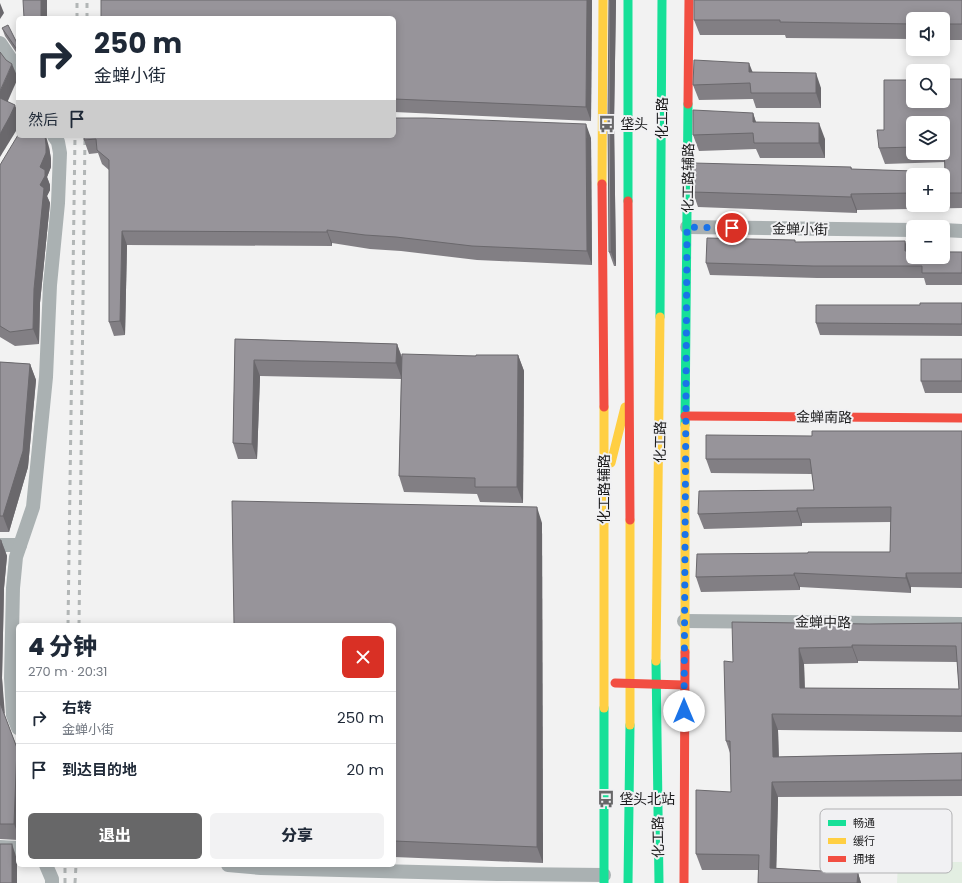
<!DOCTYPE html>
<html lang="zh">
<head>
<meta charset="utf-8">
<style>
	:root { --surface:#fff; --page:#f2f2f3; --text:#1f2937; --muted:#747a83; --line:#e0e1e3; --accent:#676768 }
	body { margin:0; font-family:Poppins,"Noto Sans SC",sans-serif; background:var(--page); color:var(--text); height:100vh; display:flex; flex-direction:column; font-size:15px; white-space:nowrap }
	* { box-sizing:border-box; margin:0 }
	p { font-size:13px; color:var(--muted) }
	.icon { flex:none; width:22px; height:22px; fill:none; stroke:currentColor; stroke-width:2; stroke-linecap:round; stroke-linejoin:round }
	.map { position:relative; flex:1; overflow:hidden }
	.details { position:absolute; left:16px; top:623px; width:380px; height:244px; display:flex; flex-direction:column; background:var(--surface); border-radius:6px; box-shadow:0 2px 10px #0003 }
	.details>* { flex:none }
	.hud { position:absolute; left:16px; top:16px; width:380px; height:122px; border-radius:6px; box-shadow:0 2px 10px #0003; background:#fff; color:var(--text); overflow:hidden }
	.fabs { position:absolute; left:906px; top:12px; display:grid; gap:8px }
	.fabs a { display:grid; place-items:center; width:44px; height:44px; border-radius:6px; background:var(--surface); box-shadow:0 2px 10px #0003; font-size:20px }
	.pin { position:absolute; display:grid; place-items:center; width:34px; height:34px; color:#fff; margin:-17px; border:2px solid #fff; border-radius:50%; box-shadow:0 1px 4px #0007 }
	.me { position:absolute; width:44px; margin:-22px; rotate:0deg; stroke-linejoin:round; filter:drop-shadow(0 0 3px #0008) }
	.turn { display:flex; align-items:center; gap:14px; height:84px; padding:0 12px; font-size:18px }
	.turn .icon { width:52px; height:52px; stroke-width:2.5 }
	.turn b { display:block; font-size:28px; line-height:34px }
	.then { display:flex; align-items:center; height:38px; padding:0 12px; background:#0003; gap:8px; font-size:15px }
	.round { display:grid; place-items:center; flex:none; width:42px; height:42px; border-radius:6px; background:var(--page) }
	.head { display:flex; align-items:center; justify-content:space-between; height:68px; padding:0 12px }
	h1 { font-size:24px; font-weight:800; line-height:30px }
	.button { display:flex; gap:8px; margin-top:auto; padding:8px 12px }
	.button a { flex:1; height:46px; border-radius:6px; background:var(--accent); color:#fff; font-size:16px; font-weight:800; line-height:46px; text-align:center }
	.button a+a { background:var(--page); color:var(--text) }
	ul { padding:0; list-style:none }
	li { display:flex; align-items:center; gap:12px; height:52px; padding:0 12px; border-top:1px solid var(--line) }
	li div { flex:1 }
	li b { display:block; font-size:15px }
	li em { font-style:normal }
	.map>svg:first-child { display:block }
	.green { fill:#e3eee2 }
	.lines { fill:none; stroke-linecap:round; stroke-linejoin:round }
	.street { stroke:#aab1b2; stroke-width:14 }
	.fast { stroke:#16e098; stroke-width:9 }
	.slow { stroke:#ffcf43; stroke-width:9 }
	.jam { stroke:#f24e42; stroke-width:9 }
	.rail { stroke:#b2b6b6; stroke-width:3; stroke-dasharray:5 5; stroke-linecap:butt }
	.wall { fill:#827f84; fill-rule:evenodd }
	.shaded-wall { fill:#6a686c }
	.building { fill:#97949a; stroke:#6a686c; fill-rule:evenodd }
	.route { stroke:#1a73e8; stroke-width:7; stroke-dasharray:0 12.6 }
	.labels { text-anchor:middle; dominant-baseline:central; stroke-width:4; stroke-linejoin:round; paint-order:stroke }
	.street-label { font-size:14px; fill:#1c1c1d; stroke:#f1f1f3 }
	.poi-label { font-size:14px; fill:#1c1c1d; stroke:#f1f1f3; text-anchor:start }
	.key { fill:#f1f1f3; stroke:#b1b1b3; stroke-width:1 }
	.key-label { font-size:11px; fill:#1c1c1d }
</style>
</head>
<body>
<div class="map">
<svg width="962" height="883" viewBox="0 0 962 883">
	<rect width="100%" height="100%" fill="#f2f2f2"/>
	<polygon class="green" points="898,862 962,862 962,883 897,883"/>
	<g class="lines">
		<g class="street">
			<polyline points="0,43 18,70"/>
			<polyline points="687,227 913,230"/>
			<polyline points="943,230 962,231"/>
			<polyline points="0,545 20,545"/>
			<polyline points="684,621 962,624"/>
			<polyline points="18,728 13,715 11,678 13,588 16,557 33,507 46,377 50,285 58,203 60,153 58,142 54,136"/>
			<polyline points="0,847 18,848"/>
			<polyline points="46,865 52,879 52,883"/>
			<polyline points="228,865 261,868 497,874 604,875"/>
		</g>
		<g class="fast">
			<polyline points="628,201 628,0"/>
			<polyline points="660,317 662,0"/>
			<polyline points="685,425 688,104"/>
			<polyline points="656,661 659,883"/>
			<polyline points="604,883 604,708"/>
			<polyline points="628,883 630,725"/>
		</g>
		<g class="slow">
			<polyline points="602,184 603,0"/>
			<polyline points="604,407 604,708"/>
			<polyline points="611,463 625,407"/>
			<polyline points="685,652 685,425"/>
			<polyline points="656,661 660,317"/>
			<polyline points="630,725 630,520"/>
		</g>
		<g class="jam">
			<polyline points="688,104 689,0"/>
			<polyline points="602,184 604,407"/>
			<polyline points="628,201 630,520"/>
			<polyline points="685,416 962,418"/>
			<polyline points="615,683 684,685"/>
			<polyline points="684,883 685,652"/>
		</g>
		<g class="rail">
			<polyline points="77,18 77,0"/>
			<polyline points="87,18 87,0"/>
			<polyline points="68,625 75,136"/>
			<polyline points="79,625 85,136"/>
			<polyline points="65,883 65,865"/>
			<polyline points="75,883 76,865"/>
		</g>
	</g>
	<g class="wall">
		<polygon points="101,0 592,0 591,121 394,112 394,18"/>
		<polygon points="609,0 616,0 614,123 616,266 614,266 609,252"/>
		<polygon points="962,0 962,40 943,40 943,19 913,19 913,39 786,38 785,35 700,35 694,20"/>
		<polygon points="2,28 18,45 18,55 5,36"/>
		<polygon points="753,72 821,88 821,108 756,108 753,99 699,100 693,85"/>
		<path d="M962 79V208L857 210V213L698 207 693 192 851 167 852 169 945 172V162L885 164 879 148ZM913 123H943V153H913ZM913 175H943V205H913Z"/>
		<polygon points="753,113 756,122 825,139 825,158 760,158 756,149 699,151 693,135"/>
		<polygon points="84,136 591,138 592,265 477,260 401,251 370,249 332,243 332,246 127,245 125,335 114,336 109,322 109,170 102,164 98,153 89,154 84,140"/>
		<polygon points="49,147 51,159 51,167 47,177 50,185 50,190 47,196 50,203 40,303 39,344 15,346 0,337 0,165"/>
		<polygon points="796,242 909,251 962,252 962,285 926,285 924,278 817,278 710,275 706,263"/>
		<polygon points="962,303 962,336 820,335 816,323 920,305"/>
		<polygon points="235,339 397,344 402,357 518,355 524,371 523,503 480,502 477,494 404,492 399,476 401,379 260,376 257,459 238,459 233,443"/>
		<polygon points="962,359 962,393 925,393 921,381"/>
		<polygon points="0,362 30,364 36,380 28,467 9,532 0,532"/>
		<polygon points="962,431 962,588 911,587 911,593 800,587 800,590 701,592 696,577 808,553 890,552 891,522 802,523 802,526 704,529 698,514 814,490 812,474 711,473 706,459 812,436"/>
		<polygon points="542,523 543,863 394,857 394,625"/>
		<polygon points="0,540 1,540 7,556 4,588 2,678 4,714 18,750 18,840 0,839"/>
		<path d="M962 623V732L778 730 779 757 962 753V796L778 797 776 869 858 873 861 883H758L759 870H702L696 854 731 792 730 753 726 741 733 662 869 624ZM858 661 957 662 959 689 805 688 804 664 858 663Z"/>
	</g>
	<g class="shaded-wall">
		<rect x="41" y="0" width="6" height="18"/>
		<polygon points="587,0 592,0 591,121 586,107"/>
		<polygon points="610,0 616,0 614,123 616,266 611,252 610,109"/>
		<polygon points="0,3 4,13 0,19"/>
		<polygon points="749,63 755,78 749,72"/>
		<polygon points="12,64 18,78 3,112 0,104 0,91"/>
		<polygon points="816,73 821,88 821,108 816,93"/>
		<polygon points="15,105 18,113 18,126 16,131 0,157 0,134"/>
		<polygon points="753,113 758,129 753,122"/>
		<polygon points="819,123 825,139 825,158 819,143"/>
		<polygon points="586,124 591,138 592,265 587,251"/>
		<polygon points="45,136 46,136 49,147 51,159 51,167 47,177 50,185 50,190 47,196 50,203 40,303 39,344 33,329 34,289 40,167"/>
		<polygon points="851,194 857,210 857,213 851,197"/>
		<polygon points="327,230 332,243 332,246 327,232"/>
		<polygon points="122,231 127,245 125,335 120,321"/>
		<polygon points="905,241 909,253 905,251"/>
		<polygon points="397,344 402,359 402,379 396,363"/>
		<polygon points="518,355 524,371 523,503 517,487"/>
		<polygon points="254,360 260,376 257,459 252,444"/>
		<polygon points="30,364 36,380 28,467 9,532 3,516"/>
		<polygon points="537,507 542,523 543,863 537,847"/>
		<polygon points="797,508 802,523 802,526 797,511"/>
		<polygon points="1,540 7,556 4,588 2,678 5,715 0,703 0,557"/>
		<polygon points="794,573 800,587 800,590 794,575"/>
		<polygon points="906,573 911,587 911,593 906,578"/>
		<polygon points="852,645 858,661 858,663 852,647"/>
		<polygon points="799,648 804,664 805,704 800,688"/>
		<polygon points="772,714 778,730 779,772 773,757"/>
		<polygon points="17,748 18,750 18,834 14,824"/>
		<polygon points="772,782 778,797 776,883 770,868"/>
		<polygon points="12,844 17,859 17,883 12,883"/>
		<polygon points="858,873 861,883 857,883"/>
	</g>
	<g class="building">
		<polygon points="23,0 41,0 41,18 24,18"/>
		<polygon points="101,0 587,0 586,107 394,99 394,18 101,18"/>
		<polygon points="609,0 610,0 610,109 611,252 609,252 608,116"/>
		<polygon points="694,0 962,0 962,24 943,24 943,19 913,19 913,24 780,22 780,20 694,20"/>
		<polygon points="8,25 18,45 18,51 2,28"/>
		<polygon points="0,52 6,60 12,64 0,91"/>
		<polygon points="694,60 749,63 749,72 816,73 816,93 751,93 750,83 693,85"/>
		<polygon points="943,79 962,79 962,193 943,193 943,175 913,175 913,193 851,194 851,197 693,192 693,163 851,167 851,169 945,172 944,146 943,146 943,123 913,123 913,147 879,148 877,130 884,130 884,80 913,80 913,101 943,101"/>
		<polygon points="0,98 15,105 10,116 0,134"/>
		<polygon points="693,110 753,113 753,122 819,123 819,143 754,143 753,133 693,135"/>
		<polygon points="394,118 426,118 586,124 587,251 472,246 396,237 365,235 327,230 327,232 122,231 120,321 109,322 109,160 97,150 96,139 84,140 84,136 394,136"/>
		<polygon points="18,135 18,136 45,136 46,145 46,153 40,167 45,170 45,176 40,185 44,188 34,289 33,329 10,332 0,326 0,165"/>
		<polygon points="707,238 795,240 795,242 905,241 905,251 913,251 913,257 943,257 943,252 962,252 962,273 922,273 922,266 813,266 706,263"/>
		<polygon points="920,303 962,303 962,324 816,323 816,305 920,305"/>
		<polygon points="235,339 397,344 396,363 254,360 252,444 233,443"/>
		<polygon points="402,354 476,356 476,355 518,355 517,487 475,487 475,478 399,476"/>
		<rect x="921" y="359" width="41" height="22"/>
		<polygon points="0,362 30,364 23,451 3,516 0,516"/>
		<polygon points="812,431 962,431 962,573 906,573 906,578 794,573 794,575 696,577 697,554 808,553 808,552 890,552 891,507 797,508 797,511 698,514 699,491 814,490 810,459 706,459 706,435 812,436"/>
		<polygon points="232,501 537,507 537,847 394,841 394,625 234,625"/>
		<polygon points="0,540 1,540 0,557"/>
		<path d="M732 622 869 624 962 623V716L772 714 773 757 962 753V780L772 782 770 868 858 873 857 883H758L759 855 696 854V790L731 792 730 741H726L724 661 733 662ZM852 645 956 646 959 689 800 688 799 648 852 647Z"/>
		<polygon points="0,703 17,748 14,824 0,824"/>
		<rect x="0" y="844" width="12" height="39"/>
	</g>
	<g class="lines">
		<polyline class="route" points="684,711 687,227 732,228"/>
	</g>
	<defs>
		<g id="bus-bare" transform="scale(1.38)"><path d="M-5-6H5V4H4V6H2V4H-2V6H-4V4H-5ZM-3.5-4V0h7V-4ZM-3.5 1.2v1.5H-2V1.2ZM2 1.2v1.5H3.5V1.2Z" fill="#676768" stroke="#f1f1f3" stroke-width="2.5" paint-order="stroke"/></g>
	</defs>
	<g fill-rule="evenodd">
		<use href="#bus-bare" x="607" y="124"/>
		<use href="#bus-bare" x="606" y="799"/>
	</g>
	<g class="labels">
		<g class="street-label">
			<text transform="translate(662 118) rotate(-90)">化工路</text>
			<text transform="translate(688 178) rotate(-89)">化工路辅路</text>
			<text transform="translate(800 229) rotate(1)">金蝉小街</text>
			<text transform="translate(824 417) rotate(1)">金蝉南路</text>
			<text transform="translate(660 442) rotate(-89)">化工路</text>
			<text transform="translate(604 489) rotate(-90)">化工路辅路</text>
			<text transform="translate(823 622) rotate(1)">金蝉中路</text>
			<text transform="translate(658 837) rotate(-91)">化工路</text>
		</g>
		<g class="poi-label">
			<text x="620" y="124">垡头</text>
			<text x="619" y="799">垡头北站</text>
		</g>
	</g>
	<rect x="820" y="809" width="132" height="64" rx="6" class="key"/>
	<rect x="828" y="820" width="18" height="6" fill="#16e098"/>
	<rect x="828" y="838" width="18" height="6" fill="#ffcf43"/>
	<rect x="828" y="856" width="18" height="6" fill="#f24e42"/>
	<g class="key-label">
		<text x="853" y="827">畅通</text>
		<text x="853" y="845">缓行</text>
		<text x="853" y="863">拥堵</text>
	</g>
</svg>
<div class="fabs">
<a><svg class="icon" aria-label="sound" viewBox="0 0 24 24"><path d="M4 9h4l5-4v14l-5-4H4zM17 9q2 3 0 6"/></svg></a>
<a><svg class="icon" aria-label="search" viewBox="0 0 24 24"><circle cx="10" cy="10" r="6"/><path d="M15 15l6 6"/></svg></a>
<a><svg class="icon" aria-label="layers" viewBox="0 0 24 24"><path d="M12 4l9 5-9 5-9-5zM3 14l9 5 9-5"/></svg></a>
<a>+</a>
<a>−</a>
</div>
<div class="pin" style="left:732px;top:228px;background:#d93025"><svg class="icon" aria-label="arrive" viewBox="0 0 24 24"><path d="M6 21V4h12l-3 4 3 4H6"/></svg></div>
<svg class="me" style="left:684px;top:711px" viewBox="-20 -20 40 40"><circle r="19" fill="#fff"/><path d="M0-13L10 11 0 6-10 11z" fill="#1a73e8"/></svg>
<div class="hud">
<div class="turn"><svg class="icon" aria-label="right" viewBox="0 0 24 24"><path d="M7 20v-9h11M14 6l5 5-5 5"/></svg><div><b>250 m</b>金蝉小街</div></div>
<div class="then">然后<svg class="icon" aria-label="arrive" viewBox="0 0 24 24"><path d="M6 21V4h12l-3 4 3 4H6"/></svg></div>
</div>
<section class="details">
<div class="head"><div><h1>4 分钟</h1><p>270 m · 20:31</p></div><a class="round" style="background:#d93025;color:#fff"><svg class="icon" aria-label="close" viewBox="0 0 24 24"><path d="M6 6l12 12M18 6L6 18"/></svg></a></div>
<ul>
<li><svg class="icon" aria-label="right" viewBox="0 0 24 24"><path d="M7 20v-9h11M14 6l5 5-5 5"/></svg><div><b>右转</b><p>金蝉小街</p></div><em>250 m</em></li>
<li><svg class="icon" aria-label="arrive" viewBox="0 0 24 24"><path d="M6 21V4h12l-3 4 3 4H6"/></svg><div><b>到达目的地</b></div><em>20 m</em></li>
</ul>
<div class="button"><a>退出</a><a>分享</a></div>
</section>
</div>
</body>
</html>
